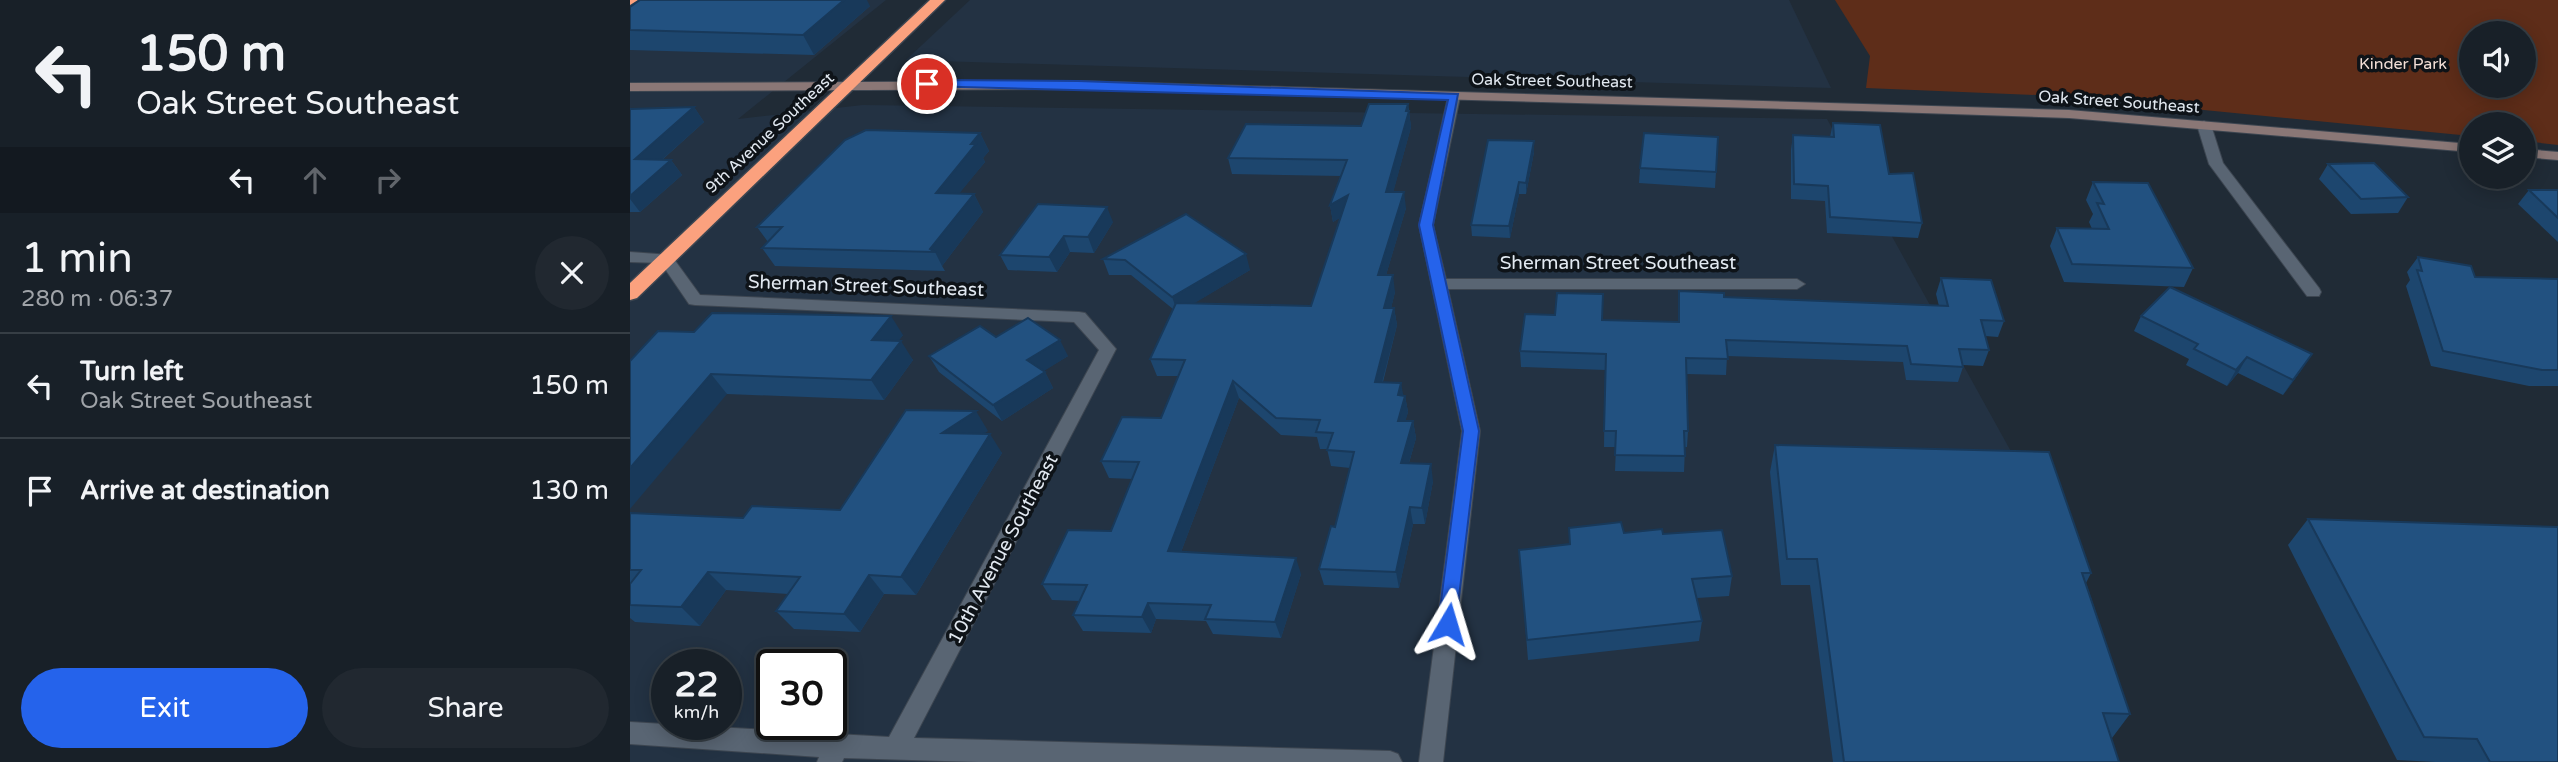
<!DOCTYPE html>
<html lang="en">
<head>
<meta charset="utf-8">
<style>
	:root { --surface:#182028; --page:#212830; --text:#f1f3f6; --muted:#9fa3a8; --line:#363e45; --accent:#2563eb }
	body { margin:0; font-family:"Varela Round",sans-serif; background:var(--page); color:var(--text); height:100vh; display:flex; flex-direction:column; font-size:26px; white-space:nowrap }
	* { box-sizing:border-box; margin:0 }
	p { font-size:23px; color:var(--muted) }
	.icon { flex:none; width:38px; height:38px; fill:none; stroke:currentColor; stroke-width:2; stroke-linecap:round; stroke-linejoin:round }
	.map { position:relative; flex:1; overflow:hidden }
	.sheet { display:flex; flex-direction:column; background:var(--surface); width:630px }
	.sheet>* { flex:none }
	.banner { background:#182028; color:var(--text); overflow:hidden }
	.fabs { position:absolute; left:1829px; top:21px; display:grid; gap:14px }
	.fabs a { display:grid; place-items:center; width:77px; height:77px; border-radius:50%; background:var(--surface); box-shadow:0 4px 18px #0003,0 0 0 2px var(--line); font-size:35px }
	.speed { position:absolute; left:21px; top:649px; display:flex; gap:14px; font-size:35px; font-weight:700; text-align:center }
	.speed>* { display:grid; place-content:center; width:91px; height:91px; border-radius:50%; background:var(--surface); box-shadow:0 4px 18px #0003,0 0 0 2px var(--line); line-height:1 }
	.speed small { font-size:18px; font-weight:400 }
	.speed .limit { border:4px solid #111; border-radius:10px; background:#fff; color:#111 }
	.pin { position:absolute; display:grid; place-items:center; width:60px; height:60px; color:#fff; margin:-30px; border:4px solid #fff; border-radius:50%; box-shadow:0 2px 7px #0007 }
	.me { position:absolute; width:77px; margin:-38px; rotate:7deg; stroke-linejoin:round; filter:drop-shadow(0 0 5px #0008) }
	.turn { display:flex; align-items:center; gap:24px; height:147px; padding:0 21px; font-size:32px }
	.turn .icon { width:91px; height:91px; stroke-width:2.5 }
	.turn b { display:block; font-size:49px; line-height:60px }
	.lanes { display:flex; align-items:center; height:66px; padding:0 21px; background:#0003; justify-content:center; gap:35px; direction:ltr }
	.lanes .off { opacity:.35 }
	.round { display:grid; place-items:center; flex:none; width:74px; height:74px; border-radius:37px; background:var(--page) }
	.head { display:flex; align-items:center; justify-content:space-between; height:119px; padding:0 21px }
	h1 { font-size:42px; font-weight:600; line-height:52px }
	.button { display:flex; gap:14px; margin-top:auto; padding:14px 21px }
	.button a { flex:1; height:80px; border-radius:42px; background:var(--accent); color:#fff; font-size:28px; font-weight:600; line-height:80px; text-align:center }
	.button a+a { background:var(--page); color:var(--text) }
	ul { padding:0; list-style:none }
	li { display:flex; align-items:center; gap:21px; height:105px; padding:0 21px; border-top:2px solid var(--line) }
	li div { flex:1 }
	li b { display:block; font-size:26px }
	li em { font-style:normal }
	main { display:flex; flex:1; min-height:0 }
	.map>svg:first-child { display:block }
	.built { fill:#233243; fill-rule:evenodd }
	.green { fill:#5e2d19; fill-rule:evenodd }
	.lines { fill:none; stroke-linecap:round; stroke-linejoin:round }
	.street-casing { stroke:#3d4651; stroke-width:2 }
	.secondary-casing { stroke:#3d4651; stroke-width:2 }
	.highway-casing { stroke:#3d4651; stroke-width:3 }
	.street { fill:#596573; fill-rule:evenodd }
	.secondary { fill:#8a7776; fill-rule:evenodd }
	.highway { fill:#fba17e; fill-rule:evenodd }
	.wall { fill:#1d466e }
	.shaded-wall { fill:#18395a }
	.building { fill:#225180; stroke:#18395a; stroke-width:2 }
	.route { fill:#2563eb; stroke:#184099; stroke-width:2 }
	.labels { text-anchor:middle; dominant-baseline:central; stroke-width:7; stroke-linejoin:round; paint-order:stroke }
	.far-park-label { font-size:16px; fill:#f3dfd7; stroke:#0e1318 }
	.far-street-label { font-size:16px; fill:#e2e9f1; stroke:#0e1318 }
	.street-label { font-size:19px; fill:#e2e9f1; stroke:#0e1318 }
</style>
</head>
<body>
<main>
<section class="sheet">
<div class="banner">
<div class="turn"><svg class="icon" aria-label="left" viewBox="0 0 24 24"><path d="M17 20v-9H6M10 6l-5 5 5 5"/></svg><div><b>150 m</b>Oak Street Southeast</div></div>
<div class="lanes"><svg class="icon" aria-label="left" viewBox="0 0 24 24"><path d="M17 20v-9H6M10 6l-5 5 5 5"/></svg><svg class="icon off" aria-label="ahead" viewBox="0 0 24 24"><path d="M12 20V5M6 11l6-6 6 6"/></svg><svg class="icon off" aria-label="right" viewBox="0 0 24 24"><path d="M7 20v-9h11M14 6l5 5-5 5"/></svg></div>
</div>
<div class="head"><div><h1>1 min</h1><p>280 m · 06:37</p></div><a class="round"><svg class="icon" aria-label="close" viewBox="0 0 24 24"><path d="M6 6l12 12M18 6L6 18"/></svg></a></div>
<ul>
<li><svg class="icon" aria-label="left" viewBox="0 0 24 24"><path d="M17 20v-9H6M10 6l-5 5 5 5"/></svg><div><b>Turn left</b><p>Oak Street Southeast</p></div><em>150 m</em></li>
<li><svg class="icon" aria-label="arrive" viewBox="0 0 24 24"><path d="M6 21V4h12l-3 4 3 4H6"/></svg><div><b>Arrive at destination</b></div><em>130 m</em></li>
</ul>
<div class="button"><a>Exit</a><a>Share</a></div>
</section>
<div class="map">
<svg width="1928" height="762" viewBox="0 0 1928 762">
	<rect width="100%" height="100%" fill="#202b36"/>
	<g class="built">
		<path d="M0 0H256L108 119 233 105 1197 119 1435 549 1485 762H0ZM37 665H96V724H37ZM142 665H201V724H142Z"/>
		<polygon points="340,0 1159,0 1201,88 276,60"/>
	</g>
	<path class="green" d="M1205 0H1928V145L1894 141V124H1841V136L1431 96 1236 88 1240 56ZM1841 33H1894V86H1841Z"/>
	<g class="lines">
		<g class="street-casing">
			<g id="street">
				<polygon points="824,93 830,97 803,225 816,279 1167,279 1175,284 1167,289 818,289 850,431 813,762 789,762 832,431 789,225 818,97"/>
				<polygon points="1574,121 1581,125 1593,163 1689,288 1691,292 1689,296 1677,296 1579,164 1567,125"/>
				<polygon points="0,252 41,255 70,295 449,312 455,313 486,349 284,738 760,751 768,754 772,762 348,762 214,758 212,762 187,762 189,757 0,744 0,722 259,737 469,350 444,322 65,305 59,304 31,263 0,262"/>
			</g>
		</g>
		<g class="secondary-casing">
			<g id="secondary">
				<polygon points="448,81 1439,110 1841,144 1841,152 1439,118 1232,111 448,89 0,91 0,83"/>
				<polygon points="1894,149 1928,152 1928,160 1894,157"/>
			</g>
		</g>
		<g class="highway-casing">
			<g id="highway">
				<polygon points="0,0 8,0 0,5"/>
				<polygon points="300,0 315,0 7,298 0,300 0,283"/>
			</g>
		</g>
		<use href="#street" class="street"/>
		<use href="#secondary" class="secondary"/>
		<use href="#highway" class="highway"/>
	</g>
	<g class="wall">
		<polygon points="240,6 184,55 0,50 0,7"/>
		<polygon points="778,104 781,127 763,192 776,208 756,275 765,292 761,308 764,308 767,325 753,382 775,396 778,412 775,421 783,421 786,438 779,463 803,481 795,524 783,524 769,588 694,585 689,569 705,527 720,468 701,466 697,449 690,449 687,437 651,435 609,398 551,552 671,574 651,638 583,634 576,621 526,619 521,633 453,631 443,615 450,601 422,600 412,584 481,531 503,479 479,478 471,461 531,418 548,376 527,376 520,359 543,309 501,275 479,275 473,259 556,214 620,270 564,303 681,306 711,217 703,222 700,205 711,176 602,174 598,158 731,126"/>
		<polygon points="64,107 74,122 32,160 41,160 52,175 10,212 0,212 0,109"/>
		<polygon points="1203,123 1259,174 1292,223 1288,238 1197,233 1195,201 1161,199 1161,150 1163,135 1200,137"/>
		<polygon points="350,133 359,151 353,158 355,162 329,193 344,194 353,212 312,266 315,271 145,266 132,248 138,242 127,227"/>
		<polygon points="904,141 904,152 896,194 889,194 880,238 842,236 841,225"/>
		<polygon points="1698,164 1778,197 1768,213 1721,214 1689,179"/>
		<polygon points="1010,168 1086,172 1085,188 1009,183"/>
		<polygon points="1463,182 1563,268 1554,287 1434,282 1420,246 1427,228 1462,229 1459,222 1463,214 1456,200"/>
		<polygon points="1899,190 1928,190 1928,242 1888,204"/>
		<polygon points="483,222 464,253 440,252 427,272 378,270 370,255"/>
		<polygon points="1788,257 1845,277 1928,279 1928,386 1899,386 1801,366 1776,286 1780,280 1777,272"/>
		<polygon points="1311,278 1374,321 1368,337 1355,336 1359,350 1353,366 1333,365 1333,367 1328,382 1276,380 1273,362 1097,356 1096,375 1057,374 1058,431 1057,447 1055,447 1054,472 985,471 986,447 974,447 975,370 891,367 890,351 973,320 1048,322 1049,291 1094,297 1309,306 1306,294"/>
		<polygon points="1511,316 1672,369 1653,395 1608,373 1597,386 1556,365 1559,359 1504,331"/>
		<polygon points="273,335 268,341 283,360 254,400 97,394 0,361"/>
		<polygon points="366,337 438,356 413,371 415,372 423,388 372,421 309,372 299,356"/>
		<polygon points="358,431 353,434 372,453 286,595 254,594 230,632 164,629 146,611 158,594 96,590 70,626 5,622 0,618 0,513 113,518 210,510"/>
		<polygon points="1145,445 1461,573 1456,583 1500,714 1482,738 1481,738 1489,762 1203,762 1180,585 1151,585 1140,472"/>
		<polygon points="1678,519 1928,762 1805,762 1767,760 1658,545"/>
		<polygon points="939,528 994,533 1033,534 1102,576 1099,596 1067,598 1072,621 1069,641 898,660 889,550 939,544"/>
	</g>
	<g class="shaded-wall">
		<polygon points="214,0 237,0 240,6 184,55 173,35"/>
		<polygon points="778,104 781,127 759,208 756,192"/>
		<polygon points="64,107 74,122 16,174 5,159"/>
		<polygon points="350,133 359,151 353,158 355,162 315,211 306,193"/>
		<polygon points="904,141 904,152 896,194 896,183"/>
		<polygon points="41,160 52,175 10,212 0,199 0,196"/>
		<polygon points="889,182 889,194 880,238 879,226"/>
		<polygon points="774,192 776,208 751,292 748,275"/>
		<polygon points="344,194 353,212 312,266 305,252 300,249"/>
		<polygon points="718,195 721,211 703,222 700,205"/>
		<polygon points="477,207 483,222 464,253 458,237"/>
		<polygon points="434,236 440,252 427,272 419,257"/>
		<polygon points="616,254 620,270 548,313 542,297"/>
		<polygon points="763,275 765,292 757,325 754,308"/>
		<polygon points="764,308 767,325 748,398 745,382"/>
		<polygon points="261,316 273,335 255,359 242,340"/>
		<polygon points="430,340 438,356 406,376 397,360"/>
		<polygon points="271,341 283,360 254,400 241,380"/>
		<polygon points="1682,354 1672,369 1653,395 1663,380"/>
		<polygon points="1617,357 1608,373 1597,386 1606,370"/>
		<polygon points="415,372 423,388 372,421 363,405"/>
		<polygon points="81,374 97,394 0,509 0,468"/>
		<polygon points="603,381 609,398 545,568 538,551"/>
		<polygon points="771,383 774,399 775,396 778,412 771,437 768,421 768,395"/>
		<polygon points="346,411 358,431 324,452 312,433"/>
		<polygon points="783,421 786,438 774,480 771,463"/>
		<polygon points="360,434 372,453 286,595 271,577"/>
		<polygon points="801,464 803,481 795,524 792,508"/>
		<polygon points="780,507 783,524 769,588 766,572"/>
		<polygon points="666,558 671,574 651,638 645,622"/>
		<polygon points="78,572 96,590 70,626 51,607"/>
		<polygon points="239,575 254,594 230,632 214,614"/>
		<polygon points="518,603 526,619 521,633 512,617"/>
	</g>
	<g class="building">
		<polygon points="10,0 214,0 173,35 0,30 0,7"/>
		<polygon points="739,104 778,104 776,111 779,111 756,192 774,192 748,275 763,275 754,308 764,308 745,382 771,383 768,395 775,396 768,421 783,421 771,463 801,464 792,508 780,507 766,572 689,569 701,526 705,527 724,452 697,450 703,433 686,432 690,420 646,418 603,381 538,551 666,558 645,622 575,619 581,605 518,603 512,617 443,615 457,585 412,584 438,530 481,531 509,462 471,461 492,417 531,418 555,360 520,359 546,303 681,306 718,195 700,205 717,160 598,158 616,124 731,126"/>
		<polygon points="64,107 5,159 41,160 0,196 0,109"/>
		<polygon points="1203,123 1250,125 1259,174 1283,173 1292,223 1200,217 1198,186 1164,184 1163,135 1204,137"/>
		<polygon points="236,130 350,133 341,144 346,144 306,193 344,194 300,249 305,252 132,248 152,227 127,227 215,140"/>
		<polygon points="1014,133 1088,137 1086,172 1010,168"/>
		<polygon points="858,140 904,141 896,183 889,182 879,226 841,225"/>
		<polygon points="1744,163 1778,197 1731,199 1698,164"/>
		<polygon points="1463,182 1518,183 1563,268 1442,264 1427,228 1479,229 1467,203 1474,204"/>
		<polygon points="1899,190 1928,190 1928,218"/>
		<polygon points="408,204 477,207 458,237 434,236 419,257 370,255"/>
		<polygon points="556,214 616,254 542,297 495,260 473,259"/>
		<polygon points="1788,257 1841,266 1845,277 1928,279 1928,370 1912,370 1813,351 1787,270 1792,271"/>
		<polygon points="1311,278 1361,280 1374,321 1351,320 1359,350 1329,349 1333,367 1281,364 1277,346 1096,340 1098,359 1056,358 1058,431 1054,431 1055,456 985,455 986,431 974,431 976,354 890,351 895,314 925,315 927,293 973,294 972,320 1049,322 1049,291 1094,293 1094,297 1318,306"/>
		<polygon points="1540,287 1682,354 1663,380 1617,357 1606,370 1564,349 1568,344 1511,316"/>
		<polygon points="82,313 261,316 242,340 271,341 241,380 81,374 0,468 0,361 28,331 64,332"/>
		<polygon points="398,318 430,340 397,360 415,372 363,405 299,356 350,326 366,337"/>
		<polygon points="276,410 346,411 312,433 360,434 271,577 239,575 214,614 146,611 170,577 78,572 51,607 0,605 0,584 11,570 0,570 0,513 113,518 122,506 210,510"/>
		<polygon points="1145,445 1419,452 1461,573 1452,573 1500,714 1473,713 1489,762 1214,762 1187,559 1157,559"/>
		<polygon points="1678,519 1928,527 1928,762 1860,762 1847,739 1794,737"/>
		<polygon points="991,522 994,533 1032,529 1033,534 1092,530 1102,576 1062,579 1072,621 897,640 889,550 940,544 939,528"/>
	</g>
	<polygon class="route" points="297,80 448,81 828,94 803,225 849,431 825,630 818,633 811,630 808,624 833,431 789,225 818,100 293,86 292,84"/>
	<g class="labels">
		<g class="far-park-label">
			<text x="1773" y="64">Kinder Park</text>
		</g>
		<g class="far-street-label">
			<text transform="translate(922 81) rotate(1)">Oak Street Southeast</text>
			<text transform="translate(1489 102) rotate(4)">Oak Street Southeast</text>
			<text transform="translate(140 133) rotate(-43)">9th Avenue Southeast</text>
		</g>
		<g class="street-label">
			<text x="988" y="263">Sherman Street Southeast</text>
			<text transform="translate(236 286) rotate(2)">Sherman Street Southeast</text>
			<text transform="translate(373 549) rotate(-62)">10th Avenue Southeast</text>
		</g>
	</g>
</svg>
<div class="fabs">
<a><svg class="icon" aria-label="sound" viewBox="0 0 24 24"><path d="M4 9h4l5-4v14l-5-4H4zM17 9q2 3 0 6"/></svg></a>
<a><svg class="icon" aria-label="layers" viewBox="0 0 24 24"><path d="M12 4l9 5-9 5-9-5zM3 14l9 5 9-5"/></svg></a>
</div>
<div class="speed"><div>22<small>km/h</small></div><div class="limit">30</div></div>
<div class="pin" style="left:297px;top:84px;background:#d93025"><svg class="icon" aria-label="arrive" viewBox="0 0 24 24"><path d="M6 21V4h12l-3 4 3 4H6"/></svg></div>
<svg class="me" style="left:818px;top:624px" viewBox="-20 -20 40 40"><path d="M0-17L14 15 0 8-14 15z" fill="#2563eb" stroke="#fff" stroke-width="4"/></svg>
</div>
</main>
</body>
</html>
